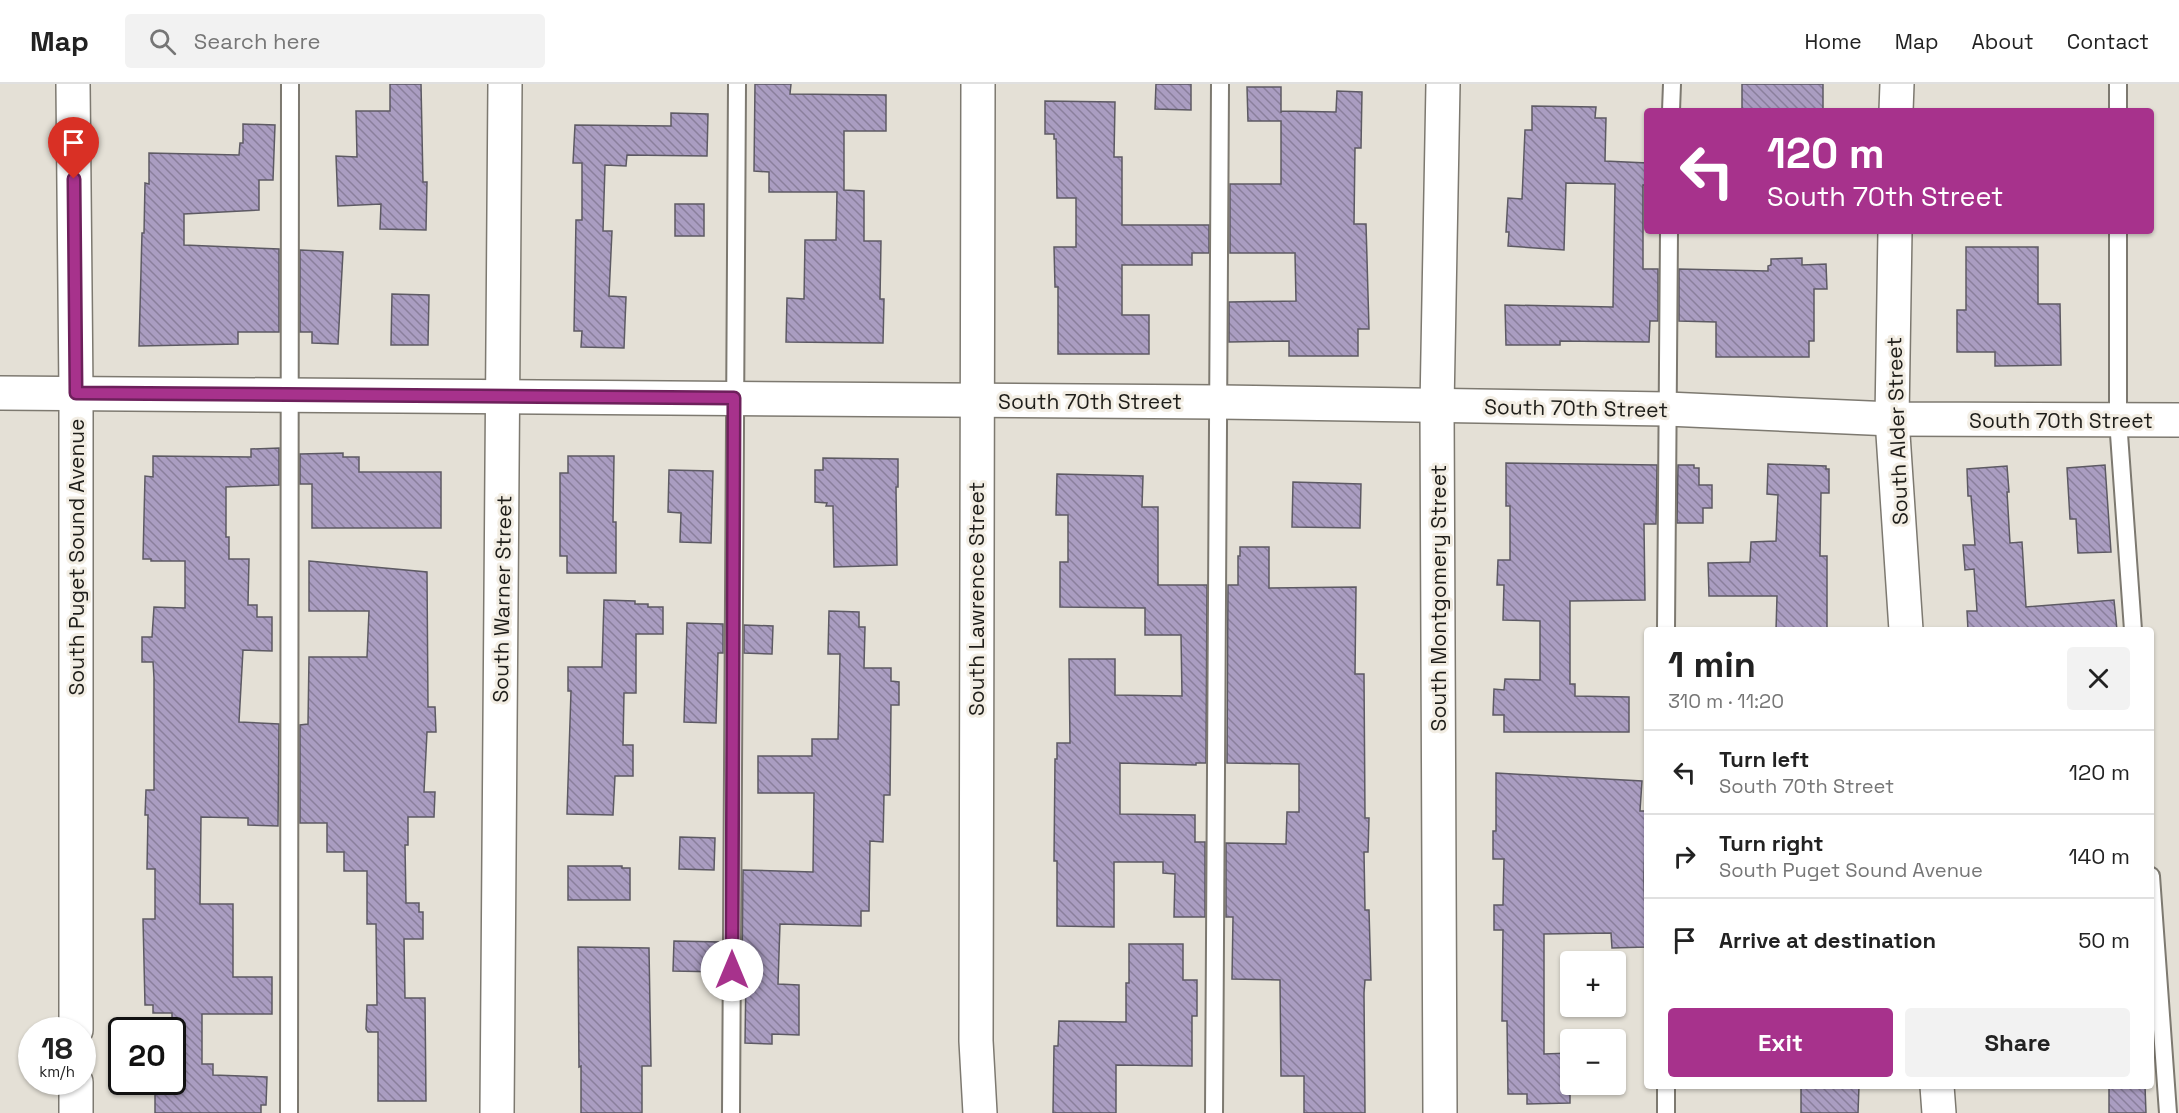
<!DOCTYPE html>
<html lang="en">
<head>
<meta charset="utf-8">
<style>
	:root { --surface:#fff; --page:#f2f2f2; --text:#222; --muted:#767676; --line:#e0e0e0; --accent:#a7328c }
	body { margin:0; font-family:"Space Grotesk",sans-serif; background:var(--page); color:var(--text); height:100vh; display:flex; flex-direction:column; font-size:22px; white-space:nowrap }
	* { box-sizing:border-box; margin:0 }
	p { font-size:20px; color:var(--muted) }
	.icon { flex:none; width:33px; height:33px; fill:none; stroke:currentColor; stroke-width:2; stroke-linecap:round; stroke-linejoin:round }
	.map { position:relative; flex:1; overflow:hidden }
	.panel { position:absolute; left:1644px; top:543px; width:510px; height:462px; display:flex; flex-direction:column; background:var(--surface); border-radius:6px; box-shadow:0 2px 4px #0004 }
	.panel>* { flex:none }
	.banner { position:absolute; left:1644px; top:24px; width:510px; height:126px; border-radius:6px; box-shadow:0 2px 4px #0004; background:#a7328c; color:#fff; overflow:hidden }
	.tools { position:absolute; left:1560px; top:867px; display:grid; gap:12px }
	.tools a { display:grid; place-items:center; width:66px; height:66px; border-radius:6px; background:var(--surface); box-shadow:0 2px 4px #0004; font-size:30px }
	.speed { position:absolute; left:18px; top:933px; display:flex; gap:12px; font-size:30px; font-weight:700; text-align:center }
	.speed>* { display:grid; place-content:center; width:78px; height:78px; border-radius:50%; background:var(--surface); box-shadow:0 2px 4px #0004; line-height:1 }
	.speed small { font-size:15px; font-weight:400 }
	.speed .limit { border:3px solid #111; border-radius:9px; background:#fff; color:#111 }
	.pin { position:absolute; display:grid; place-items:center; width:51px; height:51px; color:#fff; margin:-62px -26px; border-radius:50% 50% 50% 0; rotate:-45deg; box-shadow:0 0 6px #0007 }
	.pin .icon { rotate:45deg }
	.me { position:absolute; width:66px; margin:-33px; rotate:0deg; stroke-linejoin:round; filter:drop-shadow(0 0 4px #0008) }
	.turn { display:flex; align-items:center; gap:21px; height:126px; padding:0 24px; font-size:27px }
	.turn .icon { width:78px; height:78px; stroke-width:2.5 }
	.turn b { display:block; font-size:42px; line-height:51px }
	.round { display:grid; place-items:center; flex:none; width:63px; height:63px; border-radius:6px; background:var(--page) }
	.headline { display:flex; align-items:center; justify-content:space-between; height:102px; padding:0 24px }
	h1 { font-size:36px; font-weight:700; line-height:45px }
	.action { display:flex; gap:12px; margin-top:auto; padding:12px 24px }
	.action a { flex:1; height:69px; border-radius:6px; background:var(--accent); color:#fff; font-size:24px; font-weight:700; line-height:69px; text-align:center }
	.action a+a { background:var(--page); color:var(--text) }
	ul { padding:0; list-style:none }
	li { display:flex; align-items:center; gap:18px; height:84px; padding:0 24px; border-top:2px solid var(--line) }
	li div { flex:1 }
	li b { display:block; font-size:22px }
	li em { font-style:normal }
	header { display:flex; align-items:center; gap:36px; box-sizing:border-box; height:84px; padding:0 30px; background:var(--surface); border-bottom:2px solid var(--line) }
	header strong { font-size:28px }
	nav { display:flex; gap:33px; margin-inline-start:auto; font-size:21px }
	.search { width:420px; height:54px; background:var(--page); display:flex; align-items:center; gap:15px; box-sizing:border-box; padding:0 21px; border-radius:6px; color:var(--muted); font-size:22px }
	.map>svg:first-child { display:block }
	.building { fill:url(#building-back-hatch); stroke:#5d5a63; stroke-width:1.5 }
	.lines { fill:none; stroke-linecap:round; stroke-linejoin:round }
	.service-casing { stroke:#7d7970; stroke-width:20 }
	.minor-casing { stroke:#7d7970; stroke-width:36 }
	.tertiary-casing { stroke:#7d7970; stroke-width:36 }
	.service { stroke:#fff; stroke-width:16 }
	.minor { stroke:#fff; stroke-width:33 }
	.tertiary { stroke:#fff; stroke-width:33 }
	.route-casing { stroke:#6d205b; stroke-width:15 }
	.route { stroke:#a7328c; stroke-width:10 }
	.labels { text-anchor:middle; dominant-baseline:central; stroke-width:6; stroke-linejoin:round; paint-order:stroke }
	.street-label { font-size:21px; fill:#1e1d19; stroke:#f2ede3 }
</style>
</head>
<body>
<header>
<strong>Map</strong>
<div class="search"><svg class="icon" aria-label="search" viewBox="0 0 24 24"><circle cx="10" cy="10" r="6"/><path d="M15 15l6 6"/></svg>Search here</div>
<nav><a>Home</a><a>Map</a><a>About</a><a>Contact</a></nav>
</header>
<div class="map">
<svg width="2179" height="1029" viewBox="0 0 2179 1029">
	<defs>
		<pattern id="building-back-hatch" width="6" height="6" patternUnits="userSpaceOnUse" patternTransform="scale(1.5)"><rect width="6" height="6" fill="#aa9dc1"/><path d="M-1 5l2 2M0 0l6 6M5-1l2 2" fill="none" stroke="#8a7f9c"/></pattern>
	</defs>
	<rect width="100%" height="100%" fill="#e4e0d6"/>
	<g class="building">
		<polygon points="390,0 421,0 423,98 427,98 426,146 380,145 381,120 338,122 336,72 357,73 356,27 390,27"/>
		<polygon points="755,0 791,0 790,10 886,11 886,47 844,47 844,106 864,107 864,157 881,157 880,215 884,215 883,259 786,258 787,214 804,215 805,156 836,156 837,108 769,108 769,88 754,87"/>
		<polygon points="1156,0 1191,0 1191,26 1155,25"/>
		<rect x="1742" y="0" width="81" height="27"/>
		<polygon points="1247,3 1281,3 1281,29 1281,27 1336,28 1337,7 1362,8 1361,64 1355,64 1354,140 1366,140 1369,245 1358,245 1358,272 1289,272 1289,257 1229,258 1229,218 1296,217 1295,169 1230,169 1230,100 1281,100 1281,37 1248,37"/>
		<polygon points="1045,17 1115,18 1114,73 1122,73 1122,141 1209,141 1209,169 1192,169 1192,181 1122,181 1122,231 1149,231 1149,270 1058,270 1058,203 1055,203 1054,163 1076,163 1076,114 1057,114 1056,55 1054,55 1054,50 1045,50"/>
		<polygon points="1532,22 1596,23 1595,34 1606,34 1605,77 1647,79 1647,101 1643,101 1643,185 1658,185 1658,237 1650,237 1649,258 1560,257 1560,261 1506,261 1505,221 1613,223 1615,100 1566,99 1564,166 1508,162 1509,148 1506,148 1508,114 1522,115 1525,46 1532,46"/>
		<polygon points="671,29 708,30 707,72 627,71 626,82 605,81 603,147 612,147 609,212 626,213 624,264 581,263 582,247 574,247 576,136 582,136 582,79 573,79 575,41 671,42"/>
		<polygon points="243,40 275,41 273,96 259,96 259,126 184,130 184,161 279,165 279,248 238,248 238,260 139,262 142,149 144,149 145,99 149,100 149,69 239,71 240,59 243,59"/>
		<rect x="675" y="120" width="29" height="32"/>
		<polygon points="1966,163 2038,163 2038,220 2060,220 2061,281 1995,282 1995,268 1957,268 1957,226 1966,226"/>
		<polygon points="300,166 343,168 338,260 312,259 312,248 300,248"/>
		<polygon points="1802,174 1802,181 1826,180 1827,205 1814,205 1814,257 1809,257 1809,273 1716,273 1716,238 1679,237 1679,185 1768,187 1768,182 1771,181 1771,175"/>
		<polygon points="392,210 429,211 428,261 391,261"/>
		<polygon points="279,364 279,401 226,403 226,453 229,453 229,475 249,475 248,521 257,521 257,533 272,533 272,567 243,566 239,638 279,640 278,742 248,741 248,734 201,733 200,820 233,820 233,893 272,893 272,930 202,930 202,980 213,980 213,991 267,993 266,1021 261,1021 261,1029 155,1029 155,998 172,998 172,929 153,929 153,921 145,921 143,835 155,835 155,785 147,785 148,731 145,731 146,706 154,706 154,594 153,578 142,578 142,553 152,553 154,523 185,524 185,477 151,477 151,475 143,475 145,392 153,393 153,372 251,373 251,365"/>
		<polygon points="343,369 343,373 359,373 359,388 441,388 441,444 312,444 312,400 300,400 300,370"/>
		<polygon points="568,372 614,372 613,438 616,438 616,489 567,489 567,472 560,472 560,389 568,389"/>
		<polygon points="823,374 898,375 898,403 896,403 897,481 834,483 833,422 826,422 827,419 815,418 815,386 823,386"/>
		<polygon points="1506,379 1657,381 1656,440 1644,440 1645,516 1570,517 1570,600 1575,600 1575,612 1629,613 1629,648 1504,648 1504,631 1493,631 1494,605 1504,606 1505,595 1540,596 1540,537 1503,536 1504,501 1497,501 1498,476 1510,476 1510,422 1506,422"/>
		<polygon points="1768,380 1826,382 1826,385 1829,385 1829,409 1821,409 1820,472 1827,472 1827,546 1776,546 1777,512 1709,512 1708,479 1750,478 1751,458 1776,457 1778,411 1767,410"/>
		<polygon points="1678,381 1694,381 1694,384 1699,384 1699,401 1712,401 1712,424 1703,424 1703,439 1677,439"/>
		<polygon points="2105,381 2111,468 2078,469 2076,435 2070,435 2067,384"/>
		<polygon points="2007,382 2009,408 2007,408 2010,459 2022,458 2026,523 2114,516 2117,546 1968,546 1967,527 1977,527 1974,485 1965,486 1963,461 1975,461 1971,412 1968,412 1967,385"/>
		<polygon points="669,386 713,387 711,459 680,458 681,429 668,428"/>
		<polygon points="1057,390 1143,392 1142,423 1158,423 1158,501 1207,501 1206,679 1196,679 1196,681 1120,679 1120,730 1195,731 1195,758 1205,758 1205,833 1174,833 1175,790 1163,789 1163,778 1114,778 1114,843 1057,842 1057,777 1054,777 1055,675 1057,675 1057,659 1070,659 1069,575 1115,575 1115,611 1182,612 1181,551 1145,551 1145,524 1060,523 1060,478 1068,478 1068,431 1056,431"/>
		<polygon points="1293,398 1361,400 1360,444 1292,443"/>
		<polygon points="1240,463 1269,463 1269,504 1356,503 1355,590 1364,590 1365,734 1369,734 1368,768 1364,768 1365,826 1369,826 1371,896 1365,896 1364,909 1365,1029 1304,1029 1304,992 1281,992 1280,896 1232,895 1233,833 1226,833 1226,759 1286,760 1287,728 1299,728 1299,680 1227,679 1228,501 1238,501 1238,472 1240,472"/>
		<polygon points="309,477 427,488 428,623 435,623 436,648 427,648 424,708 435,708 434,733 408,733 408,761 405,761 406,819 419,819 419,828 423,828 423,855 404,855 405,914 425,914 426,1017 378,1017 378,948 368,948 366,945 367,921 377,921 376,840 367,840 367,787 344,787 344,768 327,768 327,739 300,739 300,641 308,640 309,573 367,573 369,527 309,527"/>
		<polygon points="604,516 635,517 635,520 648,520 648,523 663,523 663,550 636,550 636,609 624,609 623,661 633,661 633,692 615,692 613,731 567,730 571,607 568,607 568,583 602,583"/>
		<polygon points="829,527 859,528 859,543 865,543 864,584 891,584 891,597 899,598 899,621 891,621 890,711 884,711 883,758 870,757 869,827 861,827 861,842 780,840 778,900 799,901 799,951 772,950 772,960 745,959 746,888 742,888 743,786 813,788 814,709 758,709 758,672 812,672 812,655 838,655 840,570 828,570"/>
		<polygon points="687,539 723,540 723,569 718,569 716,639 684,638"/>
		<polygon points="744,541 773,542 772,570 744,569"/>
		<polygon points="1496,689 1642,697 1640,727 1646,727 1644,794 1646,863 1612,864 1611,849 1544,850 1544,970 1570,969 1570,1019 1527,1020 1527,1010 1508,1010 1507,937 1502,937 1503,846 1494,846 1494,821 1503,821 1504,775 1493,775 1493,747 1496,747"/>
		<polygon points="680,753 715,754 714,786 679,785"/>
		<polygon points="568,782 622,782 622,784 630,784 630,816 568,816"/>
		<polygon points="674,857 722,858 721,888 673,887"/>
		<polygon points="1129,860 1183,860 1183,896 1197,896 1197,932 1192,932 1192,982 1116,981 1116,1029 1053,1029 1054,962 1058,962 1059,937 1126,938 1126,899 1129,899"/>
		<polygon points="578,863 649,864 651,982 642,982 642,1029 581,1029 581,982 579,983"/>
		<polygon points="1801,1002 1859,1002 1858,1029 1801,1029"/>
		<polygon points="2109,1002 2145,1002 2146,1029 2109,1029"/>
	</g>
	<g class="lines">
		<g class="service-casing">
			<g id="service">
				<polyline points="1671,27 1672,0"/>
				<polyline points="2118,27 2118,0"/>
				<polyline points="2118,147 2118,336 2133,546"/>
				<polyline points="1666,546 1669,147"/>
				<polyline points="2151,792 2168,1029"/>
				<polyline points="289,1029 290,0"/>
				<polyline points="731,1029 737,0"/>
				<polyline points="1214,1029 1220,0"/>
				<polyline points="1666,1029 1666,1002"/>
			</g>
		</g>
		<g class="minor-casing">
			<g id="minor">
				<polyline points="978,0 976,957 980,1029"/>
				<polyline points="1896,27 1897,0"/>
				<polyline points="1895,147 1892,335 1906,546"/>
				<polyline points="0,309 1219,318 1667,325 1892,335 2179,336"/>
				<polyline points="1937,1002 1939,1029"/>
				<polyline points="497,1029 505,0"/>
				<polyline points="1440,1029 1437,323 1443,0"/>
			</g>
		</g>
		<g class="tertiary-casing">
			<g id="tertiary">
				<polyline points="73,0 76,309 76,946"/>
				<polyline points="76,1029 76,998"/>
			</g>
		</g>
		<use href="#service" class="service"/>
		<use href="#minor" class="minor"/>
		<use href="#tertiary" class="tertiary"/>
	</g>
	<g class="lines">
		<g class="route-casing">
			<polyline id="route" points="74,95 76,309 734,314 732,886"/>
		</g>
		<use href="#route" class="route"/>
	</g>
	<g class="labels">
		<g class="street-label">
			<text x="1090" y="317">South 70th Street</text>
			<text transform="translate(1576 324) rotate(1)">South 70th Street</text>
			<text x="2061" y="336">South 70th Street</text>
			<text transform="translate(1897 347) rotate(-92)">South Alder Street</text>
			<text transform="translate(76 473) rotate(-90)">South Puget Sound Avenue</text>
			<text transform="translate(1438 514) rotate(-90)">South Montgomery Street</text>
			<text transform="translate(502 515) rotate(-89)">South Warner Street</text>
			<text transform="translate(976 515) rotate(-90)">South Lawrence Street</text>
		</g>
	</g>
</svg>
<div class="tools">
<a>+</a>
<a>−</a>
</div>
<div class="speed"><div>18<small>km/h</small></div><div class="limit">20</div></div>
<div class="pin" style="left:74px;top:95px;background:#d93025"><svg class="icon" aria-label="arrive" viewBox="0 0 24 24"><path d="M6 21V4h12l-3 4 3 4H6"/></svg></div>
<svg class="me" style="left:732px;top:886px" viewBox="-20 -20 40 40"><circle r="19" fill="#fff"/><path d="M0-13L10 11 0 6-10 11z" fill="#a7328c"/></svg>
<div class="banner">
<div class="turn"><svg class="icon" aria-label="left" viewBox="0 0 24 24"><path d="M17 20v-9H6M10 6l-5 5 5 5"/></svg><div><b>120 m</b>South 70th Street</div></div>
</div>
<section class="panel">
<div class="headline"><div><h1>1 min</h1><p>310 m · 11:20</p></div><a class="round"><svg class="icon" aria-label="close" viewBox="0 0 24 24"><path d="M6 6l12 12M18 6L6 18"/></svg></a></div>
<ul>
<li><svg class="icon" aria-label="left" viewBox="0 0 24 24"><path d="M17 20v-9H6M10 6l-5 5 5 5"/></svg><div><b>Turn left</b><p>South 70th Street</p></div><em>120 m</em></li>
<li><svg class="icon" aria-label="right" viewBox="0 0 24 24"><path d="M7 20v-9h11M14 6l5 5-5 5"/></svg><div><b>Turn right</b><p>South Puget Sound Avenue</p></div><em>140 m</em></li>
<li><svg class="icon" aria-label="arrive" viewBox="0 0 24 24"><path d="M6 21V4h12l-3 4 3 4H6"/></svg><div><b>Arrive at destination</b></div><em>50 m</em></li>
</ul>
<div class="action"><a>Exit</a><a>Share</a></div>
</section>
</div>
</body>
</html>
